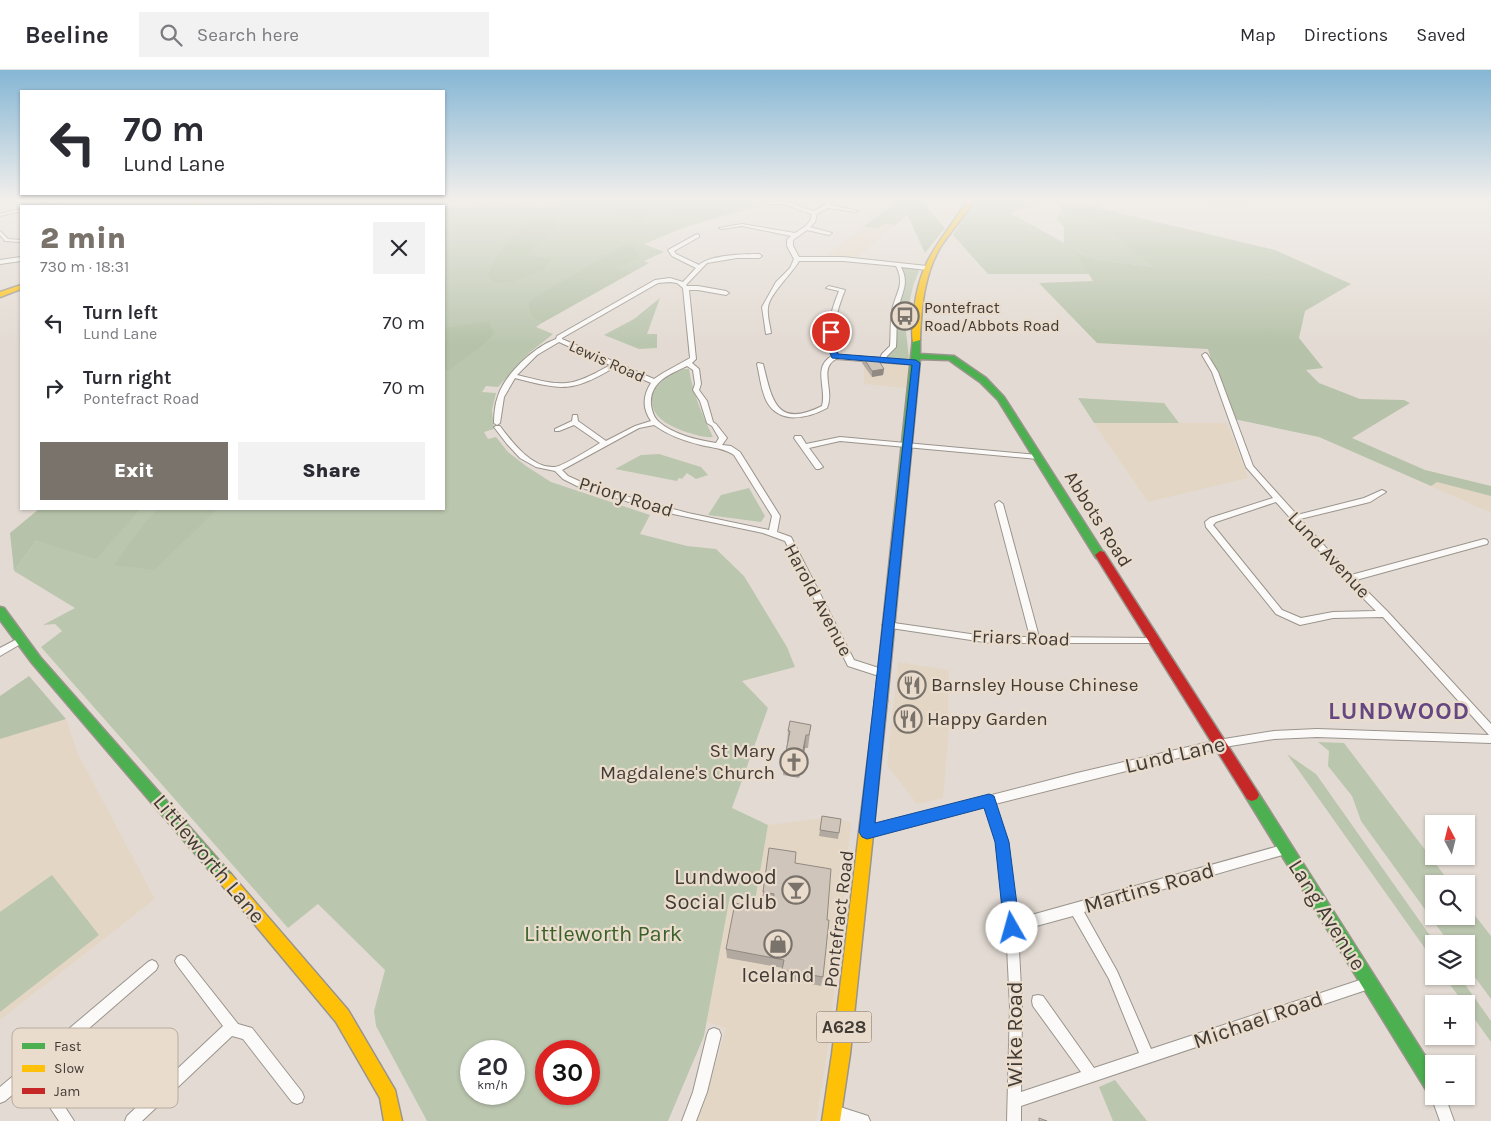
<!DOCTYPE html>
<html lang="en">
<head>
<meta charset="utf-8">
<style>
	:root { --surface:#fff; --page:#f2f2f3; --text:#2b2b33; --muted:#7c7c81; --line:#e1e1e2; --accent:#7a736c }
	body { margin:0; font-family:Karla,sans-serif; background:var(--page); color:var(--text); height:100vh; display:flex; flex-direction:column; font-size:19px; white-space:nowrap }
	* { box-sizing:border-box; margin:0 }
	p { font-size:16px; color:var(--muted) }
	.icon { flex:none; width:28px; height:28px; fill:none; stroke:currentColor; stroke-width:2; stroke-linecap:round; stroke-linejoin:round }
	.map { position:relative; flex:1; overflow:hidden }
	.panel { position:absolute; left:20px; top:135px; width:425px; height:305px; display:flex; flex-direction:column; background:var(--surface); border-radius:0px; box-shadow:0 1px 4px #0004 }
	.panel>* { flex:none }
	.hud { position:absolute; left:20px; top:20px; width:425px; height:105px; border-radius:0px; box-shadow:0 1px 4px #0004; background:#fff; color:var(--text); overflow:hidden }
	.needle { width:32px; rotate:353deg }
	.tools { position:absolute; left:1425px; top:745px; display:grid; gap:10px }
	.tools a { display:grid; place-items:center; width:50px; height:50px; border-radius:0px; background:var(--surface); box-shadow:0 1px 4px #0004; font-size:25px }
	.speed { position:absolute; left:460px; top:970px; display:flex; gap:10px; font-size:25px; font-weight:700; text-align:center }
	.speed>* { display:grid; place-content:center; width:65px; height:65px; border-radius:50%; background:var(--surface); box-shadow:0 1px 4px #0004; line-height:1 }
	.speed small { font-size:12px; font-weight:400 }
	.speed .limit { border:8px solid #d22; background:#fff; color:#111 }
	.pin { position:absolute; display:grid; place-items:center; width:42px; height:42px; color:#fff; margin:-21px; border:2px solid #fff; border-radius:50%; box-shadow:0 1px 5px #0007 }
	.me { position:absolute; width:55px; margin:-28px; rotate:353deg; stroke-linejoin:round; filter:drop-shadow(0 0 4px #0008) }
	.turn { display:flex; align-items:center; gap:18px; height:105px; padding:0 20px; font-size:22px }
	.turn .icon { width:65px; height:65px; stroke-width:2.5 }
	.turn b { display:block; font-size:35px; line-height:42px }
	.round { display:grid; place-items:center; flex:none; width:52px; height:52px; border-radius:0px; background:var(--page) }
	.summary { display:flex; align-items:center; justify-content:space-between; height:85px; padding:0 20px }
	h1 { font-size:30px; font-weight:800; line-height:38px; color:var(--accent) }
	.button { display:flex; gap:10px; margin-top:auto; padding:10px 20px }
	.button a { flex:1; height:58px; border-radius:0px; background:var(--accent); color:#fff; font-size:20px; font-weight:800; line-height:58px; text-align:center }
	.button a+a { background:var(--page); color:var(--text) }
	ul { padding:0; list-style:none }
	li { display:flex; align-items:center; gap:15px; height:65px; padding:0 20px }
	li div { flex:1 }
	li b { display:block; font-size:19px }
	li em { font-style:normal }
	header { display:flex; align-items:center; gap:30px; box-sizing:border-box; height:70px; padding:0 25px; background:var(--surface); border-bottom:1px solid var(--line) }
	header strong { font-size:24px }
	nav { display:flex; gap:28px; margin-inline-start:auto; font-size:18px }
	.search { width:350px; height:45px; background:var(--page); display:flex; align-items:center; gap:12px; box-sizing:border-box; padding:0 18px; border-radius:0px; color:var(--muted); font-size:19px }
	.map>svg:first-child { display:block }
	.built { fill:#e3d6c5 }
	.green { fill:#bbc6af; fill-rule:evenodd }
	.forest { fill:#b6c2a9 }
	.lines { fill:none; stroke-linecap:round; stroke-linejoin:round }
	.street-casing { stroke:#9a948d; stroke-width:2 }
	.fast-casing { stroke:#9a948d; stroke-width:3 }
	.slow-casing { stroke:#9a948d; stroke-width:3 }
	.jam-casing { stroke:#9a948d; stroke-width:3 }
	.street { fill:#fbfaf8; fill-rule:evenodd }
	.fast { fill:#4caf50; fill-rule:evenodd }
	.slow { fill:#ffc107; fill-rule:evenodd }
	.jam { fill:#c62828; fill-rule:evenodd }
	.wall { fill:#b2a9a0 }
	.shaded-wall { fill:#918a82 }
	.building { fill:#cfc5ba; stroke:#918a82 }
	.route { fill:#1a73e8; stroke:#114b97 }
	.labels { text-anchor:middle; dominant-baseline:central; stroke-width:4.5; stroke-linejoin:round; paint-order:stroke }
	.far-poi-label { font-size:16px; fill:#413b35; stroke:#eadccc; text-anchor:start }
	.far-street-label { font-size:16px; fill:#413b35; stroke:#eadccc }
	.shield { fill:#eadccc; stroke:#746b62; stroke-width:1 }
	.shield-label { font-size:18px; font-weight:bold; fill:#413b35 }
	.street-label { font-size:19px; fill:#413b35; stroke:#eadccc }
	.poi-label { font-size:19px; fill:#413b35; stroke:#eadccc; text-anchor:start }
	.near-street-label { font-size:22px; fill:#413b35; stroke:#eadccc }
	.near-poi-label { font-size:22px; fill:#413b35; stroke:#eadccc; text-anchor:end }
	.near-park-label { font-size:22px; fill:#3b622b; stroke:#eadccc }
	.district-label { font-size:24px; font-weight:bold; letter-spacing:1px; fill:#634682; stroke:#eadccc }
	.key { fill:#eadccc; stroke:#b7ac9f; stroke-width:1 }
	.key-label { font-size:14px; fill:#413b35 }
</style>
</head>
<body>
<header>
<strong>Beeline</strong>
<div class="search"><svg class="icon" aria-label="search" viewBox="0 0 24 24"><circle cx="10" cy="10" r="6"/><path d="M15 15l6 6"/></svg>Search here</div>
<nav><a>Map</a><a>Directions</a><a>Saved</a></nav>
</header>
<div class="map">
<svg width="1491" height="1051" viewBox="0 0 1491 1051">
	<rect width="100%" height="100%" fill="#e3dbd3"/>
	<g class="built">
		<polygon points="422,128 565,128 546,138 493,131 464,138 418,131"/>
		<polygon points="1152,128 1202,128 1211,136 1163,137"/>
		<polygon points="886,153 895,155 856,188 825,187 864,156 872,159"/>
		<polygon points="864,291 905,296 908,298 906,318 864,314"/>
		<polygon points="1094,353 1227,353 1248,408 1148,432"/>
		<polygon points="1437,412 1491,426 1491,443 1431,416"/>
		<polygon points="898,592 949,600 948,672 943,728 917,734 887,695"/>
		<polygon points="66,649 78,684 155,829 0,950 0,669"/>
		<polygon points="824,748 851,752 829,972 816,1051 697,1051 706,1028 726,958 707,952 730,825 755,831 768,755"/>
	</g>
	<g class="green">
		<path d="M565 128H786L685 157 644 174 664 182 644 191 649 193 633 202 614 198 631 173 530 242 542 253 536 257 553 264 529 283 498 317 486 316 482 322 496 323 492 340 494 359 484 362 488 369 496 367 508 382 526 396 551 412 650 445 640 464 687 476 716 479 744 506 787 577 795 597 742 611 768 638 732 738 768 755 755 831 730 826 704 966 668 1051H427L376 956 374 941 385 900 318 834 288 858 41 577 62 561 55 554 43 555 75 538 14 501 36 471 96 488 141 439H444V136H410L418 131 464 138 493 131 546 138ZM471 981H514V1024H471ZM546 981H589V1024H546Z"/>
		<path d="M895 128H900L907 145 895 155 886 153C878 159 874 159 864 156L897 133Z"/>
		<polygon points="976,128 1034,128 1042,132 1010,143 1064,173 1064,157 1057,149 1062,139 1113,165 1155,197 1093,189 1075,180 1089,204 988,204 953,165"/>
		<polygon points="1202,128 1261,128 1268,131 1211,136"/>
		<polygon points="905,197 917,199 919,201 913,216 905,253 909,288 906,290 888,289 887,285 895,276 899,238 905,213 901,198"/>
		<polygon points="660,228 647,264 657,264 657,278 639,279 604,265 634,249"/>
		<path d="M683 299H689C693 324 702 344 713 367 704 368 692 364 683 361 674 357 663 353 657 345 641 323 665 306 683 299Z"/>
		<polygon points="1078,328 1164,333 1179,353 1094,353"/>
		<polygon points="659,384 701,397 708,405 696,409 687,403 682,409 679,408 677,411 615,399 641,385"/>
		<polygon points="749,418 765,446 761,452 708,445 721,425"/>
		<polygon points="1318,672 1344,673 1451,814 1434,814 1434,846 1466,846 1466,834 1491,866 1491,929 1466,895 1466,874 1450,874 1361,751 1352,726 1328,696 1329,681"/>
		<polygon points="1287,684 1316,704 1436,874 1434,874 1434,891"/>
		<polygon points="52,805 99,865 0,942 0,842"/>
		<polygon points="1444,906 1459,906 1491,951 1491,972 1466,937 1466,934 1464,934"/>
		<polygon points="1115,1010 1147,1051 1113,1051 1099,1017"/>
	</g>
	<g class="forest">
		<polygon points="729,128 776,128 700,150 686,151 669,144 677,138 695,133 706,135"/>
		<polygon points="900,128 919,128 945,158 925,183"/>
		<polygon points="637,133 650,144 641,154 606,140"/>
		<polygon points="1064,133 1101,136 1098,138 1275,180 1351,214 1305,241 1299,268 1323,298 1306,300 1319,313 1360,329 1404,330 1410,333 1352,368 1425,400 1491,416 1491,426 1437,412 1431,416 1319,367 1229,348 1208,279 1097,273 1039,213 1093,211 1074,180 1093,189 1154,197 1113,165 1062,139 1058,135"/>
		<path d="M534 147H548L559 151 525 186 553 188 544 200 515 211 494 213 488 204C498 184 514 158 534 147Z"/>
		<polygon points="630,172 640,188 615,198 633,202 542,253 531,245 528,234 535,227"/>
		<polygon points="489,251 494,264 479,278 448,301 444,299 444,258"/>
		<polygon points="39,439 141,439 96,489 36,471 14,501 10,463"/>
		<polygon points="158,439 217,439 154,500 114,495 147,450"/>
		<polygon points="29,606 66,649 0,669 0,626"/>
	</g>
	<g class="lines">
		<g class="street-casing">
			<g id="street">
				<polygon points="66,128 76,128 42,136 34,136"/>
				<polygon points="269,128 279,128 284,136 280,136 275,130 246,136 239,136"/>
				<polygon points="345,128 349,128 353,134 352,136 348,136 349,134"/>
				<polygon points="379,128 384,128 373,136 368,136"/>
				<path d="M829 128H833L830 135 858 141 856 142 828 138 817 144 815 152 810 157 832 163 829 165 807 160 793 170V176L799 187H843L927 196 930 198 927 200 901 197C910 214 901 223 898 240 896 252 897 265 896 277L887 286 886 289 916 291 919 293 916 295 836 289C818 299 835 320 827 338 809 348 780 355 767 332 761 321 760 306 757 294L758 293 763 294C772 330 776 359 822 336 827 318 812 297 832 286 825 263 830 243 839 221L826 218 829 216 845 220C836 242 831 262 838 285L880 288 882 284 890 276C891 265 890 253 892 241 895 223 906 215 896 196L843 191H799C792 204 769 224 768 238 767 246 770 255 771 263L766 264 762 237 776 212 790 198 794 189 787 176V170L791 166 742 156 721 159 719 158 742 154 795 163C803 158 811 154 812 144 792 139 790 131 767 135L765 134V133C791 127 792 136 814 141L825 135Z"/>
				<polygon points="21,139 21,141 0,146 0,144"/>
				<polygon points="0,161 8,169 21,170 21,172 5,171 0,165"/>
				<path d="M697 164 699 165V167L674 181 676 184 699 195C709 185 745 184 759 184L762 186 759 188H737L707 193 686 215 687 216H698L726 221 729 223 726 225 698 220H689L696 289 692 293 699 299 701 314 699 320 707 331 713 352 716 354 727 368 722 375 731 376 740 382 780 446 777 462 791 467 792 469 854 590 885 600 887 603 885 606 882 607 848 596 785 471 763 463 659 441 579 417 563 409 555 401 536 397 520 388 507 374 494 357 496 356H500C511 371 532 399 555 397 563 396 592 378 600 373L574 355 559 361H555V359L572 351 573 345H577L578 351 606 371 635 356 651 351C642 338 643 325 651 313L615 297C571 323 563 320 515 308L504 327 500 353 497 355 494 353C494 344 495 334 498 326 505 304 534 277 556 269L557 266 655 210 670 208 683 212 696 198 672 186 668 180ZM670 212 677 213 683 218 690 288 663 303 654 309 562 269V268L658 213ZM559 272 610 295C569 319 562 316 517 305L537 285ZM687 296 693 300 695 314 693 320 700 331 707 353 712 356 719 368 716 373C697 370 674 365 659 352 654 348 652 341 651 335 649 312 670 304 687 296ZM654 355C668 365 684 371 701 375 713 378 724 378 734 385L772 446 769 460 688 443 632 428 579 411 568 406 562 400 639 358Z"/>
				<polygon points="21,187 21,191 0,194 0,190"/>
				<path d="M1205 283 1207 284 1218 302 1253 396 1297 445 1364 428 1382 420 1386 422 1370 432 1300 449 1351 505 1484 469 1487 470 1488 472 1487 474 1356 510 1388 542 1491 654V673L1317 667 1274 669 1218 678 995 734 1008 771 1017 849 1286 774 1290 775 1292 779 1290 783 1286 784 1084 842 1117 901 1151 979 1369 907 1374 908 1375 913 1374 918 1369 919 1021 1036V1051H1007L1010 937 1006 857 996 771 985 736 867 767 863 766 861 762 863 758 1077 703 1218 670 1274 661 1317 659 1489 665 1383 547 1333 548 1300 555 1276 544 1206 457 1205 452 1210 448 1273 428 1246 397 1212 302 1202 285ZM1276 432 1346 511 1376 541 1333 542 1301 548 1282 540 1213 455 1216 452ZM1073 846 1109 909 1139 983 1094 998 1043 926 1038 925 1033 926 1032 931 1033 936 1081 1002 1021 1022 1022 937 1018 861Z"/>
				<polygon points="795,366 801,366 806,374 840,367 1038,385 1042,387 1038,389 840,371 809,378 823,397 819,399 816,399 794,368"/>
				<polygon points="999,431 1003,434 1039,567 1155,568 1158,569 1160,571 1158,573 991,573 884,557 882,555 884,553 887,552 991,567 1030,567 995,434"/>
				<polygon points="21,567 24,568 26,570 24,572 0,586 0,578"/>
				<polygon points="181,885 185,887 238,954 252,958 302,1022 304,1027 302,1032 297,1034 292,1032 243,969 232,966 142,1051 125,1051 127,1046 223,956 177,895 175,891 177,887"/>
				<polygon points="152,890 156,892 158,896 156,900 41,1000 74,1051 59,1051 31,1009 5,1031 0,1033 0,1017 148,892"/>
				<polygon points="714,958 719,960 721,965 707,1022 696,1051 682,1051 693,1022 707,965 709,960"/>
				<polygon points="1434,1021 1434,1026 1445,1026 1454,1051 1440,1051 1431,1026"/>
				<polygon points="834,1035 868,1046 870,1051 840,1051 829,1047 827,1042 829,1037"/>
			</g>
		</g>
		<g class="fast-casing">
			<g id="fast">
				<polygon points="913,268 920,270 920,284 954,286 986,308 1004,327 1105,485 1100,489 1096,488 998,330 980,312 949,290 920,289 887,631 885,635 881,636 877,635 875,631"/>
				<polygon points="0,537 4,538 40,587 231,804 234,809 231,814 226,816 221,814 32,593 0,550"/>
				<polygon points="1252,719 1257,721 1434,1000 1434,1026 1428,1023 1247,729 1245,725 1247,721"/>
			</g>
		</g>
		<g class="slow-casing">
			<g id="slow">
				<polygon points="199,128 207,128 193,136 186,136"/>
				<path d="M969 128H975C965 145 952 160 941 176 924 204 921 238 920 270L913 272C911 263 913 251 914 241 920 186 942 172 969 128Z"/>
				<polygon points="21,215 21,219 0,227 0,222"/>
				<polygon points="881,626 885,627 887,631 850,984 840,1051 822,1051 832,984 875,631 877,627"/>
				<polygon points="226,802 231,804 348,940 395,1020 402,1051 384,1051 380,1028 336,952 221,814 218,809 221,804"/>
			</g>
		</g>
		<g class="jam-casing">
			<polygon id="jam" points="1100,481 1104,482 1257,721 1259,725 1257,729 1252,731 1247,729 1095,485"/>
		</g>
		<use href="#street" class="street"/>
		<use href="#fast" class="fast"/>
		<use href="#slow" class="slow"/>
		<use href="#jam" class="jam"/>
	</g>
	<g class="wall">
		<polygon points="863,287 879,292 884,299 883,305 872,307 862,293"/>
		<polygon points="811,655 808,678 805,678 799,708 783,705 784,692 787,674 788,661"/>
		<polygon points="822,746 841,749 838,769 819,766"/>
		<polygon points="795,793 827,850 823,907 821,916 782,908 783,898 727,888 726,879 771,840 772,834 762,832 763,822"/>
	</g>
	<g class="shaded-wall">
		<polygon points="884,299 883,305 872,307 872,301"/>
		<polygon points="806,665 805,678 799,708 800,695"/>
	</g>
	<g class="building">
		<polygon points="863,287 879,289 879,291 884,299 872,301"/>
		<polygon points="790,651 811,655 809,665 806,665 800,695 784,692 790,661 788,661"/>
		<polygon points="822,746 841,749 839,763 820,760"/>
		<polygon points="769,778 796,782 795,793 831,799 827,850 829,850 823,907 782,900 784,890 726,879 735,833 771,840 774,824 763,822"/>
		<polygon points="1039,1048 1047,1051 1039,1051"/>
	</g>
	<linearGradient id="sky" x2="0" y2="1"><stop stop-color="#85b6d5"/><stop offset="0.47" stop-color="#f2efeb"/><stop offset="1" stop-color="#f2efeb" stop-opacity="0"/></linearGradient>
	<rect width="1491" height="275" fill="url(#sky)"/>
	<polygon class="route" points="831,259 835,262 835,276 838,284 916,290 920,293 875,753 989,724 994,726 1009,772 1020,858 1018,863 1012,865 1007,863 1004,858 995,772 984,738 867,769 862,767 859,762 912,295 832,288 827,276 827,262"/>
	<defs>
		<g id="bus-ring" transform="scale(1.4375)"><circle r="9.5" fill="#eadccc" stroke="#7a736c" stroke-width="1.5"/><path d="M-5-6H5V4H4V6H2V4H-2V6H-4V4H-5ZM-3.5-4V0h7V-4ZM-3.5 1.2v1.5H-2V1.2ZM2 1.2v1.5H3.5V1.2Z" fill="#7a736c"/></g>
		<g id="restaurant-ring" transform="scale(1.4375)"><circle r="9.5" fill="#eadccc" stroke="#7a736c" stroke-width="1.5"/><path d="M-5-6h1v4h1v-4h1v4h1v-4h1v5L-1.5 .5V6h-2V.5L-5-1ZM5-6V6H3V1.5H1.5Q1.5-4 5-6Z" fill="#7a736c"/></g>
		<g id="church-ring" transform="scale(1.4375)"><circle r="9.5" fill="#eadccc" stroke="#7a736c" stroke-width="1.5"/><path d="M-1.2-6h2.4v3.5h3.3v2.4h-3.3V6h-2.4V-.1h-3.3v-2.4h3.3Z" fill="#7a736c"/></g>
		<g id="bar-ring" transform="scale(1.4375)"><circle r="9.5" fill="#eadccc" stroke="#7a736c" stroke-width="1.5"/><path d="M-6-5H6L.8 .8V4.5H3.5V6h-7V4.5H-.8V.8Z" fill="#7a736c"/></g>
		<g id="shop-ring" transform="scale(1.4375)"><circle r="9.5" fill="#eadccc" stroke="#7a736c" stroke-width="1.5"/><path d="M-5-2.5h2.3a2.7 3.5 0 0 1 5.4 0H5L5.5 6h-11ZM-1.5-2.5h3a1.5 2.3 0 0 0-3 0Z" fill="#7a736c"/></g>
	</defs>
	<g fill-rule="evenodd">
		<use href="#bus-ring" x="905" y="246"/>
		<use href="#restaurant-ring" x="912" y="615"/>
		<use href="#restaurant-ring" x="908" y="649"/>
		<use href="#church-ring" x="794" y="692"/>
		<use href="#bar-ring" x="796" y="820"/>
		<use href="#shop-ring" x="778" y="874"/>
	</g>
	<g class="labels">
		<g class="far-poi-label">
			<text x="924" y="237">Pontefract<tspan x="924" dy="18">Road/Abbots Road</tspan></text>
		</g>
		<g class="far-street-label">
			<text transform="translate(607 291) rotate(24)">Lewis Road</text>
		</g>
		<rect class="shield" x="816.5" y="941.5" width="55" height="31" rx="4"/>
		<g class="shield-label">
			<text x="844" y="957">A628</text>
		</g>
		<g class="street-label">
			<text transform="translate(626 427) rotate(17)">Priory Road</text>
			<text transform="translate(1098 449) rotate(58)">Abbots Road</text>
			<text transform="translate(1329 485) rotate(47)">Lund Avenue</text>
			<text transform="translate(818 530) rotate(62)">Harold Avenue</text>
			<text transform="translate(1021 568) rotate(2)">Friars Road</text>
			<text transform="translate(839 849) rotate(-83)">Pontefract Road</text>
		</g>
		<g class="poi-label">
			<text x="931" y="615">Barnsley House Chinese</text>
			<text x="927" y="649">Happy Garden</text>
			<text x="775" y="681" text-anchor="end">St Mary<tspan x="775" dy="22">Magdalene's Church</tspan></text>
		</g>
		<g class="near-street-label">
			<text transform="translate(1175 685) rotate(-13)">Lund Lane</text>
			<text transform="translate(209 789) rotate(50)">Littleworth Lane</text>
			<text transform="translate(1149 818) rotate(-16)">Martins Road</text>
			<text transform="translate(1327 845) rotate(58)">Lang Avenue</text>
			<text transform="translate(1258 950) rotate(-19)">Michael Road</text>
			<text transform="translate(1015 964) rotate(-90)">Wike Road</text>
		</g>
		<g class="near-poi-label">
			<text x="777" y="807">Lundwood<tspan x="777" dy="25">Social Club</tspan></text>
			<text x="778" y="905" text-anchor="middle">Iceland</text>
		</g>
		<g class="near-park-label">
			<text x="603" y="864">Littleworth Park</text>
		</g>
		<g class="district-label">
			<text x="1399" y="641">LUNDWOOD</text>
		</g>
	</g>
	<rect x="12" y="958" width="166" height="80" rx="8" class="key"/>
	<rect x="22" y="973" width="23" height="6" fill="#4caf50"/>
	<rect x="22" y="995" width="23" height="7" fill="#ffc107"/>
	<rect x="22" y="1018" width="23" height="6" fill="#c62828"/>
	<g class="key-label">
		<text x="54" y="981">Fast</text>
		<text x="54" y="1003">Slow</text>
		<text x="54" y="1026">Jam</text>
	</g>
</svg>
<div class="tools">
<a><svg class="needle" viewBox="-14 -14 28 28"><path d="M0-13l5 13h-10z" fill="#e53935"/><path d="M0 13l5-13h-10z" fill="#7c7c81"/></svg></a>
<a><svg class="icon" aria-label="search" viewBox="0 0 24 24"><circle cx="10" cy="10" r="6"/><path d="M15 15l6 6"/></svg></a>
<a><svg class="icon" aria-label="layers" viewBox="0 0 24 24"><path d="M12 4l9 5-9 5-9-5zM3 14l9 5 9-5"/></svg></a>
<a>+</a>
<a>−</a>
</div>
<div class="speed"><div>20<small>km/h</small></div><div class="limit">30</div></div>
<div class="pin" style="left:831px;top:262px;background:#d93025"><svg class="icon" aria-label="arrive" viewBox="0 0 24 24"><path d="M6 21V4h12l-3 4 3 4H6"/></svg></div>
<svg class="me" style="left:1012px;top:858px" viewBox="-20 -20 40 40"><circle r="19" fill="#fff"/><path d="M0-13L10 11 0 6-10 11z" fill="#1a73e8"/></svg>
<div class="hud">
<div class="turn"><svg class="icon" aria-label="left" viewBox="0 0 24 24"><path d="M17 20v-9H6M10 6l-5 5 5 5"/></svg><div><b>70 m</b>Lund Lane</div></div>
</div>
<section class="panel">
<div class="summary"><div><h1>2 min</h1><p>730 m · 18:31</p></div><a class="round"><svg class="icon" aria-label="close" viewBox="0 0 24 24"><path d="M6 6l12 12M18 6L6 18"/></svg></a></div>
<ul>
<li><svg class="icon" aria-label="left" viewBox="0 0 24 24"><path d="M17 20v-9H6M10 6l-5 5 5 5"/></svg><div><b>Turn left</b><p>Lund Lane</p></div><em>70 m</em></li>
<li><svg class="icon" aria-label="right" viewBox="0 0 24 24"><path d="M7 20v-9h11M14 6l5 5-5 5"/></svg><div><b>Turn right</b><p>Pontefract Road</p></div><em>70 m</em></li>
</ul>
<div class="button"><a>Exit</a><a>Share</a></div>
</section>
</div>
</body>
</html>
